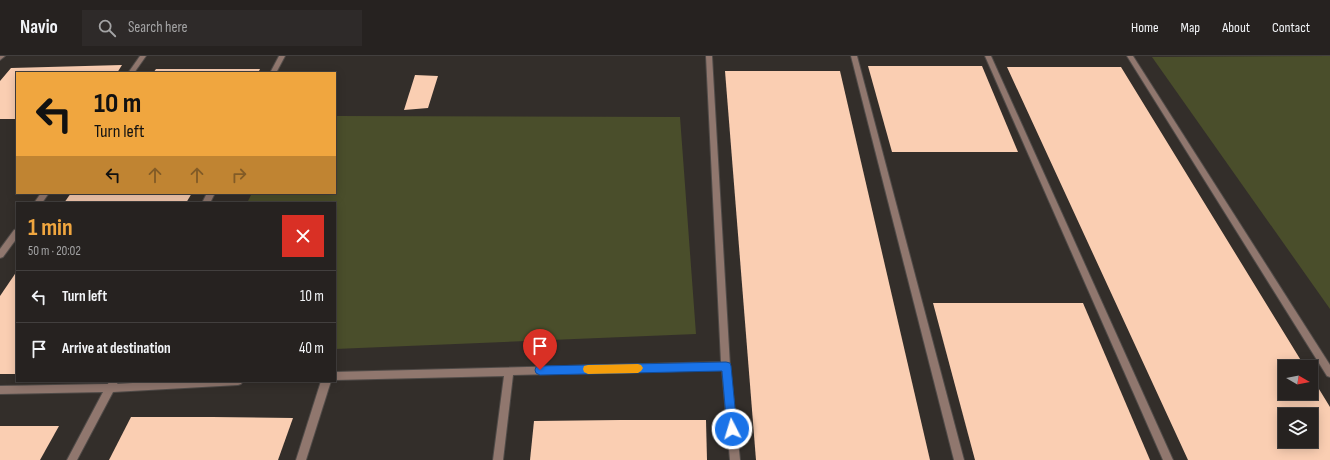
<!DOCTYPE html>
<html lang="en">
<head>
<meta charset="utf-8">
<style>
	:root { --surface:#262220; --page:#2e2a29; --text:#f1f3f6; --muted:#a4a4a5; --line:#423f3e; --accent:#f0a63f }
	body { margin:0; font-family:"Sofia Sans Condensed",sans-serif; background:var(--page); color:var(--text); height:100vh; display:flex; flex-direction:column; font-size:15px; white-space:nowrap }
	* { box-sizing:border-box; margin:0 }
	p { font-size:13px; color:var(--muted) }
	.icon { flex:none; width:22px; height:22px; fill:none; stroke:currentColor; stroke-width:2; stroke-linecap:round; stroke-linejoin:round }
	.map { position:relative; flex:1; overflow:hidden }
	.drawer { position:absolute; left:16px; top:146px; width:320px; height:180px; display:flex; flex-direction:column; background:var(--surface); border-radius:0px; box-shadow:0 2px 10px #0003,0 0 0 1px var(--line) }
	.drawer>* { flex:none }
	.banner { position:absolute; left:16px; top:16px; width:320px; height:122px; border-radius:0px; box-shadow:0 2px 10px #0003,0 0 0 1px var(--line); background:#f0a63f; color:#111; overflow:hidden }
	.needle { width:26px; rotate:99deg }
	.fabs { position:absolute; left:1278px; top:304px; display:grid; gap:8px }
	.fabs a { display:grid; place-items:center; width:40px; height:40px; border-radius:0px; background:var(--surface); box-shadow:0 2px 10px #0003,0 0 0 1px var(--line); font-size:20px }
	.pin { position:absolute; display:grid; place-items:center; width:34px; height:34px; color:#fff; margin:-41px -17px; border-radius:50% 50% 50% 0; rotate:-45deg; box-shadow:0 0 4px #0007 }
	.pin .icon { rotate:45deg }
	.me { position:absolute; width:44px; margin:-22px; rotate:355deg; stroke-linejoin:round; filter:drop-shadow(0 0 3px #0008) }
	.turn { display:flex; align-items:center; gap:14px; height:84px; padding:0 12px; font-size:18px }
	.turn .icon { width:52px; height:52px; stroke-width:2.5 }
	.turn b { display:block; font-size:28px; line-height:34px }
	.lanes { display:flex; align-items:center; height:38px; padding:0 12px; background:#0003; justify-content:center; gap:20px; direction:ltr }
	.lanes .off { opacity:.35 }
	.round { display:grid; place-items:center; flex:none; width:42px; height:42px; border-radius:0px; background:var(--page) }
	.headline { display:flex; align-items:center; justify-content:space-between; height:68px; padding:0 12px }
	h1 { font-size:24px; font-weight:700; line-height:30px; color:var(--accent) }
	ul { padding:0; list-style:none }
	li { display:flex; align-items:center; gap:12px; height:52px; padding:0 12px; border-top:1px solid var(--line) }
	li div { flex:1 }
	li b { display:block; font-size:15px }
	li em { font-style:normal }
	header { display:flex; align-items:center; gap:24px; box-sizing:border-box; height:56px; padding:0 20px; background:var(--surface); border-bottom:1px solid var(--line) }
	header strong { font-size:19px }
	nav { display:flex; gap:22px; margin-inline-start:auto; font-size:14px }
	.search { width:280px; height:36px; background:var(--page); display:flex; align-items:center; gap:10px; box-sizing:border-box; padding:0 14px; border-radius:0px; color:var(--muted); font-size:15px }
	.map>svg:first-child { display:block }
	.green { fill:#4a4e2b }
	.building { fill:#faceb2; fill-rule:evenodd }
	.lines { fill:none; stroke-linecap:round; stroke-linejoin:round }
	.minor-casing { stroke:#504b48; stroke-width:2 }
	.minor { fill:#90776e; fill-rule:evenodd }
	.route { fill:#1a73e8; stroke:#114b97 }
	.slow { fill:#f59e0b }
</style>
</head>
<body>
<header>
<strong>Navio</strong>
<div class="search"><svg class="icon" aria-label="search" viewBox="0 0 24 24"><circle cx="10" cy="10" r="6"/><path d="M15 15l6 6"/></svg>Search here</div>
<nav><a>Home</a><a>Map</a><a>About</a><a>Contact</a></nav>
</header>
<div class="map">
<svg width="1330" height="404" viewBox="0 0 1330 404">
	<rect width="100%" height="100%" fill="#332e2a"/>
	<g class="green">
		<polygon points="1330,0 1330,253 1152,1"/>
		<polygon points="335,60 680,61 696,278 335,293 335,147 247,147 252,137 335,137"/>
	</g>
	<g class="building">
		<polygon points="122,9 117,17 17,17 17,63 0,63 0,25 11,12"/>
		<polygon points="868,10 982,10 1018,96 892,96"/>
		<path d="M1007 11H1121L1305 311H1285V337H1311V320L1330 351V404H1188ZM1285 359H1311V385H1285Z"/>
		<polygon points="156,13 260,13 258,17 153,17"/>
		<polygon points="725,15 840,15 930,404 756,404"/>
		<polygon points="415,19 438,20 428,52 404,54"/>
		<polygon points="71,137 192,137 186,147 64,147"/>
		<polygon points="17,215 17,318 0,318 0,240"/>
		<polygon points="933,247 1083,247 1150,404 975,404"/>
		<polygon points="131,361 212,361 293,362 278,404 109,404"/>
		<polygon points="620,364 706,364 707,404 530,404 534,365"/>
		<polygon points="0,370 59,370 40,404 0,404"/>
	</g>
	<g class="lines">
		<g class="minor-casing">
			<g id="minor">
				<polygon points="0,0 5,0 0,4"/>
				<polygon points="140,0 146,0 134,17 128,17"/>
				<polygon points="279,0 285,0 276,17 270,17"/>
				<polygon points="706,0 712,0 730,310 740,404 730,404 722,314 513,319 503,404 493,404 504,320 335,324 335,316 721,306"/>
				<polygon points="851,0 857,0 964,404 954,404"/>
				<polygon points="985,0 991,0 1173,404 1163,404"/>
				<polygon points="1127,0 1133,0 1330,309 1330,321 1327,320"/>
				<polygon points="41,137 49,137 42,147 34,147"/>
				<polygon points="207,137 215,137 210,147 202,147"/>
				<polygon points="17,173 17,182 3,201 0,202 0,193 14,174"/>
				<polygon points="109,325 119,325 117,328 164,325 243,325 241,328 238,329 113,336 77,404 67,404 103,336 0,338 0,330 108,328"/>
				<polygon points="321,325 331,325 306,404 296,404"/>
			</g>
		</g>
		<use href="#minor" class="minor"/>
	</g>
	<polygon class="route" points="726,306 730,307 731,310 737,373 736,376 732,378 728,376 727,373 722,315 540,319 536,317 535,314 536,311 540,310"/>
	<polygon class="slow" points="638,308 641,309 643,312 641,315 638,317 588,318 584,316 583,313 584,310 588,309"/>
</svg>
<div class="fabs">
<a><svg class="needle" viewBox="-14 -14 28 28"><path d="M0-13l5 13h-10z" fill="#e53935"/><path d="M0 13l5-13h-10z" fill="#a4a4a5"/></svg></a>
<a><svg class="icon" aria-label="layers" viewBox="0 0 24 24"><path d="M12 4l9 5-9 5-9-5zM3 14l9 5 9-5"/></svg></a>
</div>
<div class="pin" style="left:540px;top:314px;background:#d93025"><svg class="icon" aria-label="arrive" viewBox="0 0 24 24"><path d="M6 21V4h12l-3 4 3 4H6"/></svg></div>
<svg class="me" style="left:732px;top:373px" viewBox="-20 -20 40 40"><circle r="17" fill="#1a73e8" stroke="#fff" stroke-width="3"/><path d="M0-11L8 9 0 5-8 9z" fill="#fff"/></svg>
<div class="banner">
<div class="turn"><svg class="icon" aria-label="left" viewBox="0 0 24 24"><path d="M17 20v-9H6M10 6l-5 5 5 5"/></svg><div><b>10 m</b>Turn left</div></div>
<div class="lanes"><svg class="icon" aria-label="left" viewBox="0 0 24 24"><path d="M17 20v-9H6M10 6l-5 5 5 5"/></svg><svg class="icon off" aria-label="ahead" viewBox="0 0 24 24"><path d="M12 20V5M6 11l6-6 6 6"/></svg><svg class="icon off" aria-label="ahead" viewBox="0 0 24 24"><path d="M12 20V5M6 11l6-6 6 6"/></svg><svg class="icon off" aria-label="right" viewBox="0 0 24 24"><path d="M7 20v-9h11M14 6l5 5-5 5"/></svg></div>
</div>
<section class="drawer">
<div class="headline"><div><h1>1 min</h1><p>50 m · 20:02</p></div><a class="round" style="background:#d93025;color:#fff"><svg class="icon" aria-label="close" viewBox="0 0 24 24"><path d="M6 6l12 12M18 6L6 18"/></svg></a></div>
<ul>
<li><svg class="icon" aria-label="left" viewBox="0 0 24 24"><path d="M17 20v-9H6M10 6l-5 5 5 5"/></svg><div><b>Turn left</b></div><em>10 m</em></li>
<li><svg class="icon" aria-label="arrive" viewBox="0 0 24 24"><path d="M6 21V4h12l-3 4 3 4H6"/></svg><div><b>Arrive at destination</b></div><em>40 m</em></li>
</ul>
</section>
</div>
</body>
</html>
